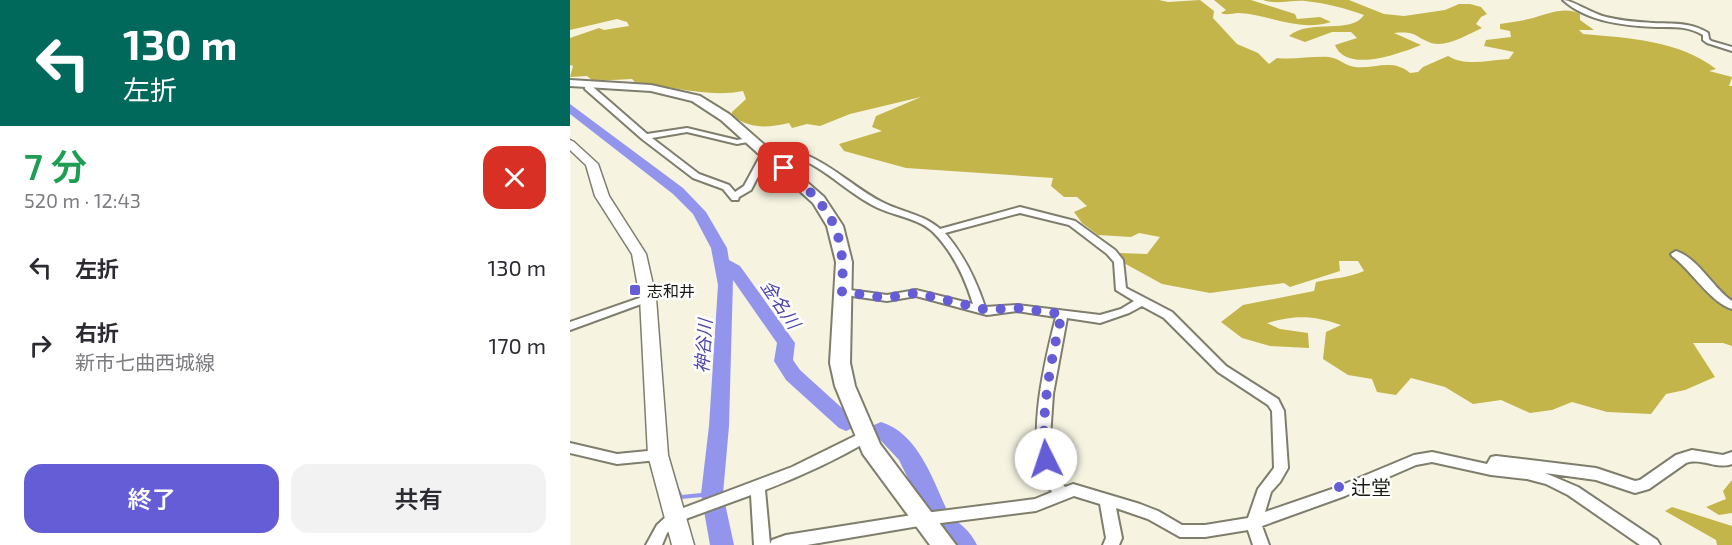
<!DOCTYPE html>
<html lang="ja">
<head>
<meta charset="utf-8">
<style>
	:root { --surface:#fff; --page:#f2f2f3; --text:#2b2b33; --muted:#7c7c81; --accent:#645dd6 }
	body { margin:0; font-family:"Exo 2","Noto Sans JP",sans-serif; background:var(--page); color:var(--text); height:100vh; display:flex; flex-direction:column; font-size:22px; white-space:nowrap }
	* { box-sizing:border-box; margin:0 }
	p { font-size:20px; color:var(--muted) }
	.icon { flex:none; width:33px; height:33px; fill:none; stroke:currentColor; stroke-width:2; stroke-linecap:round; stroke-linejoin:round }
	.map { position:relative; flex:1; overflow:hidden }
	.drawer { display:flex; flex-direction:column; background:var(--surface); width:570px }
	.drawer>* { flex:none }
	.hud { background:#00695c; color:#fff; overflow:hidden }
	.pin { position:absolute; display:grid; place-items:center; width:51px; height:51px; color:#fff; margin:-26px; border-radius:12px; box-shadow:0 3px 9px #0006 }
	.me { position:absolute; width:66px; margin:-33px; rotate:356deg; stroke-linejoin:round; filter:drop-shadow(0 0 4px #0008) }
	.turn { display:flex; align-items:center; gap:21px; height:126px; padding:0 24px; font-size:27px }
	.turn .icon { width:78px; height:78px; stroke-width:2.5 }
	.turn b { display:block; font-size:42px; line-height:51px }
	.round { display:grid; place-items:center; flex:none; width:63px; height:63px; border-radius:18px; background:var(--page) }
	.summary { display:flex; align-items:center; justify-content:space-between; height:102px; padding:0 24px }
	h1 { font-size:36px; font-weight:600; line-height:45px; color:#1e9e55 }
	.action { display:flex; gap:12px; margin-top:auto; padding:12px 24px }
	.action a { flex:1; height:69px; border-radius:18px; background:var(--accent); color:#fff; font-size:24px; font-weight:600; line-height:69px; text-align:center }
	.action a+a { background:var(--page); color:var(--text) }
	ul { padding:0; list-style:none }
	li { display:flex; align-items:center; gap:18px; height:78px; padding:0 24px }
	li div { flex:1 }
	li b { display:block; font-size:22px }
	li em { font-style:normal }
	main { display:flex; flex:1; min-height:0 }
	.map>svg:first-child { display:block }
	.forest { fill:#c3b54a }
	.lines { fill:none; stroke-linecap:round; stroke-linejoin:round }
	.stream { stroke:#9395ed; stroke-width:4 }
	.river { fill:#9395ed; fill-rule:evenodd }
	.street-casing { stroke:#7f7d6c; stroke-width:4 }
	.secondary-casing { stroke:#7f7d6c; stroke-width:3 }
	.primary-casing { stroke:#7f7d6c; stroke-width:4 }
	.street { fill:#fff; fill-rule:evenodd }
	.secondary { fill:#fff; fill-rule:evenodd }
	.primary { fill:#fff; fill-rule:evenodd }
	.route { stroke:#645dd6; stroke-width:10; stroke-dasharray:0 18 }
	.poi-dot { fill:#645dd6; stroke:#fff; stroke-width:2 }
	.labels { text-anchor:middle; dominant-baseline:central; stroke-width:5; stroke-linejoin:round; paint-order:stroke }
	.poi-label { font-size:16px; fill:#1a1a13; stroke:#fff; text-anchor:start }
	.water-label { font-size:18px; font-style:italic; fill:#4d45ac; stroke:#fff }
	.near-poi-label { font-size:20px; fill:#1a1a13; stroke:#fff; text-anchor:start }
</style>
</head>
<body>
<main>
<section class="drawer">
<div class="hud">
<div class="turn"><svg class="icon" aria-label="left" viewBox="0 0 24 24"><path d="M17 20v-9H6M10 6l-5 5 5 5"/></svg><div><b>130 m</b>左折</div></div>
</div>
<div class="summary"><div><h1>7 分</h1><p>520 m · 12:43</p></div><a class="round" style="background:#d93025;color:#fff"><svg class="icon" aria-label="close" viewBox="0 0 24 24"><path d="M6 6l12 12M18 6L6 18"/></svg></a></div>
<ul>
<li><svg class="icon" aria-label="left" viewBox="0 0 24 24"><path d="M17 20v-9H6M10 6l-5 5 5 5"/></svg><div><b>左折</b></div><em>130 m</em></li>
<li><svg class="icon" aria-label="right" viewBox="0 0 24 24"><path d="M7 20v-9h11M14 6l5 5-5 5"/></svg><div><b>右折</b><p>新市七曲西城線</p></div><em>170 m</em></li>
</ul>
<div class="action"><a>終了</a><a>共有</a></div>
</section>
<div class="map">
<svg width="1162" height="545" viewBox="0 0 1162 545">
	<rect width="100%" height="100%" fill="#f6f4e1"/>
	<g class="forest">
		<path d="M0 0H589L598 2 630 0 644 11 643 18 667 44 688 53 699 64 707 58C724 60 741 56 759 57 768 58 776 66 785 67 805 69 823 58 840 73L848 72 853 67 878 56C896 67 918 60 939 59L944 52 914 46 916 40 941 37 940 31 930 29V24C941 22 952 21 963 18 978 14 995 6 1010 14V20L1024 30H1009L1013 34C1058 38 1108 40 1146 69L1139 71 1162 77 1159 86H1162V346L1153 343H1123L1145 377 1115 390 1096 394 1081 414 1037 412 1002 402 982 410 960 413 931 400 903 404 875 387 841 378 826 395 807 392 802 379 778 375 753 359 756 332 771 325C742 315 726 315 697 323L710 329 738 333 739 348 700 346 672 338 651 322 673 305 744 291 746 282C763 278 779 278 794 271L788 261H769L770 271 720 287 714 283 640 293 592 284 552 262 549 253 577 254 590 237 569 233 561 237 528 235 512 223 504 212 517 206 507 197H494L481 186 483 178 336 168 274 151 269 144 312 131 302 127 306 116 351 97 280 114 250 126 237 124 222 128 219 123C196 128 182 129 162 116V112L176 99 173 91C138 98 100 86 65 82L62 79 23 81 17 76 0 77 3 66 0 65V38L29 28 34 30 59 26 57 22 47 19 0 30Z"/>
		<path d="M644 0H681L725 14 727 19 750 17 761 22C728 32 701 15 669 13 662 13 657 16 651 13L656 10Z"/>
		<path d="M693 0H779L814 14 834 16 875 10 889 4H900L911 7 917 14 911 17 906 24 912 28C898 34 877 48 861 43 843 36 847 31 824 33L851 45C831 53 776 74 765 45L787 38 781 32H762L735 42 719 36C740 18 781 35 794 15 775 8 755 3 735 1 721 0 705 5 693 0Z"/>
		<polygon points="1162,480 1162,513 1149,515 1136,507 1156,499 1153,491"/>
		<polygon points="1102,507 1162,526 1162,545 1147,545 1146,540 1095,511"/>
	</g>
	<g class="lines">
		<polyline class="stream" points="107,489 111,497 142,494"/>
		<g class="river">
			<polygon points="0,104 113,188 136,212 157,248 159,260 170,266 225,343 223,360 230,370 283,418 286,423 283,428 276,431 269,428 216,380 204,361 207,343 163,280 159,426 153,494 164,545 140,545 131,494 139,426 148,285 141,248 123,214 103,194 0,114"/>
			<path d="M311 422C347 433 362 477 376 508L372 515 364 517 356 515 329 460 301 430 304 425Z"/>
			<path d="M375 515C388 520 401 532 407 545H379L363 525 367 518Z"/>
		</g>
		<g class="street-casing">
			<g id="street">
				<path d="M993 0C1002 0 1023 14 1036 17 1052 21 1068 22 1083 23 1103 24 1121 22 1138 33L1139 39 1141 41 1162 47V51L1137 43 1133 40V35C1118 26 1103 27 1087 27 1056 26 1017 22 993 0Z"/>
				<path d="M21 83 25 85 23 87 77 134 117 128 167 140 183 137V141L167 144 117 132 82 138 129 174 159 185 165 192 174 186 193 151C240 140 274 183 312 202 331 212 353 214 370 229L450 207 505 221 545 250 553 260 556 288 602 312 656 366 708 399 714 411 718 468 710 482 701 492 695 512 765 488 844 455 862 452 917 464 921 457 926 456 1026 468 1065 481 1070 480 1106 455 1122 450 1153 455 1162 452V464C1147 470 1131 457 1116 463L1079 489 1065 493 1026 480 975 473 1008 487 1087 540 1090 545H1070L998 495 976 484 957 479 921 475 862 462 846 465 775 496 692 526 699 545H683L678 530 635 537H610L578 519 546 508 552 538 549 545H533L536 538 530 504 504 496 466 511 355 525 237 545H184L181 495 110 521 97 533 92 545H76L87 525 100 513 222 467 295 431 300 432 302 436 300 440C266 460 231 476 195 490L200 544 202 540 216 535 355 513 465 499 482 492C451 456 475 360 486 317L447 311 417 315 346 296 317 301 268 294 267 292 272 289 317 295 346 290 403 304C395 278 383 252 363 232 349 219 330 217 313 210 281 197 258 169 226 157 217 153 208 154 199 155L181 190 169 197 168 200H162L153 189 123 178 72 139 15 89V85ZM450 213 499 225 537 254 544 262 546 290 564 301 551 309 530 315 447 305 415 307C406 280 394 255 375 233ZM572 306 594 318 648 372 698 405 702 411 704 468 688 489 678 518 635 525H612L588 511 570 504 503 484 495 487 485 475 480 437 483 394 497 318 530 323 559 313Z"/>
				<path d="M1106 251C1129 259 1142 287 1162 301V309C1141 303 1121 270 1102 256L1101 254Z"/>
				<polygon points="78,295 83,298 82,300 0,330 0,322"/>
				<polygon points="0,443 47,454 88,450 93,451 95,455 93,459 88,460 47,464 0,453"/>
			</g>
		</g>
		<g class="secondary-casing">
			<polygon id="secondary" points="0,140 4,142 28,164 39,196 76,254 86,298 98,455 124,545 102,545 78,455 70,298 62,254 25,196 16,165 0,150"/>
		</g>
		<g class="primary-casing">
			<polygon id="primary" points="0,80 81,85 130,96 159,114 254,197 273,226 282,262 280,363 285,386 310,444 386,545 360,545 293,454 265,386 260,363 266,262 257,226 243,203 151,120 122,101 81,91 0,86"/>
		</g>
		<use href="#street" class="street"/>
		<use href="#secondary" class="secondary"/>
		<use href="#primary" class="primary"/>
	</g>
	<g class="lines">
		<path class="route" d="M214 168C261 208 276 229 272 292L317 298 346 293 417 310 447 308 492 314C482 355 469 418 476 459"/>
	</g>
	<g class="poi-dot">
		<rect x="59" y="284" width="12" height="12" rx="3"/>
		<circle cx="769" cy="487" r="6"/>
	</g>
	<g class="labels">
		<g class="poi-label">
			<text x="77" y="290">志和井</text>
		</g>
		<g class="water-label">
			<text transform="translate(211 304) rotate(56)">金名川</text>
			<text transform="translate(133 346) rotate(-86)">神谷川</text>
		</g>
		<g class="near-poi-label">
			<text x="781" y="487">辻堂</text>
		</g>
	</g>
</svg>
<div class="pin" style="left:214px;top:168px;background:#d93025"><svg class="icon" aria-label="arrive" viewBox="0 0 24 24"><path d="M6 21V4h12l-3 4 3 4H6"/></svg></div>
<svg class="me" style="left:476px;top:459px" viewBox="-20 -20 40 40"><circle r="19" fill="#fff"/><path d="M0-13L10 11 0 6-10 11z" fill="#645dd6"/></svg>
</div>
</main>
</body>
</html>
